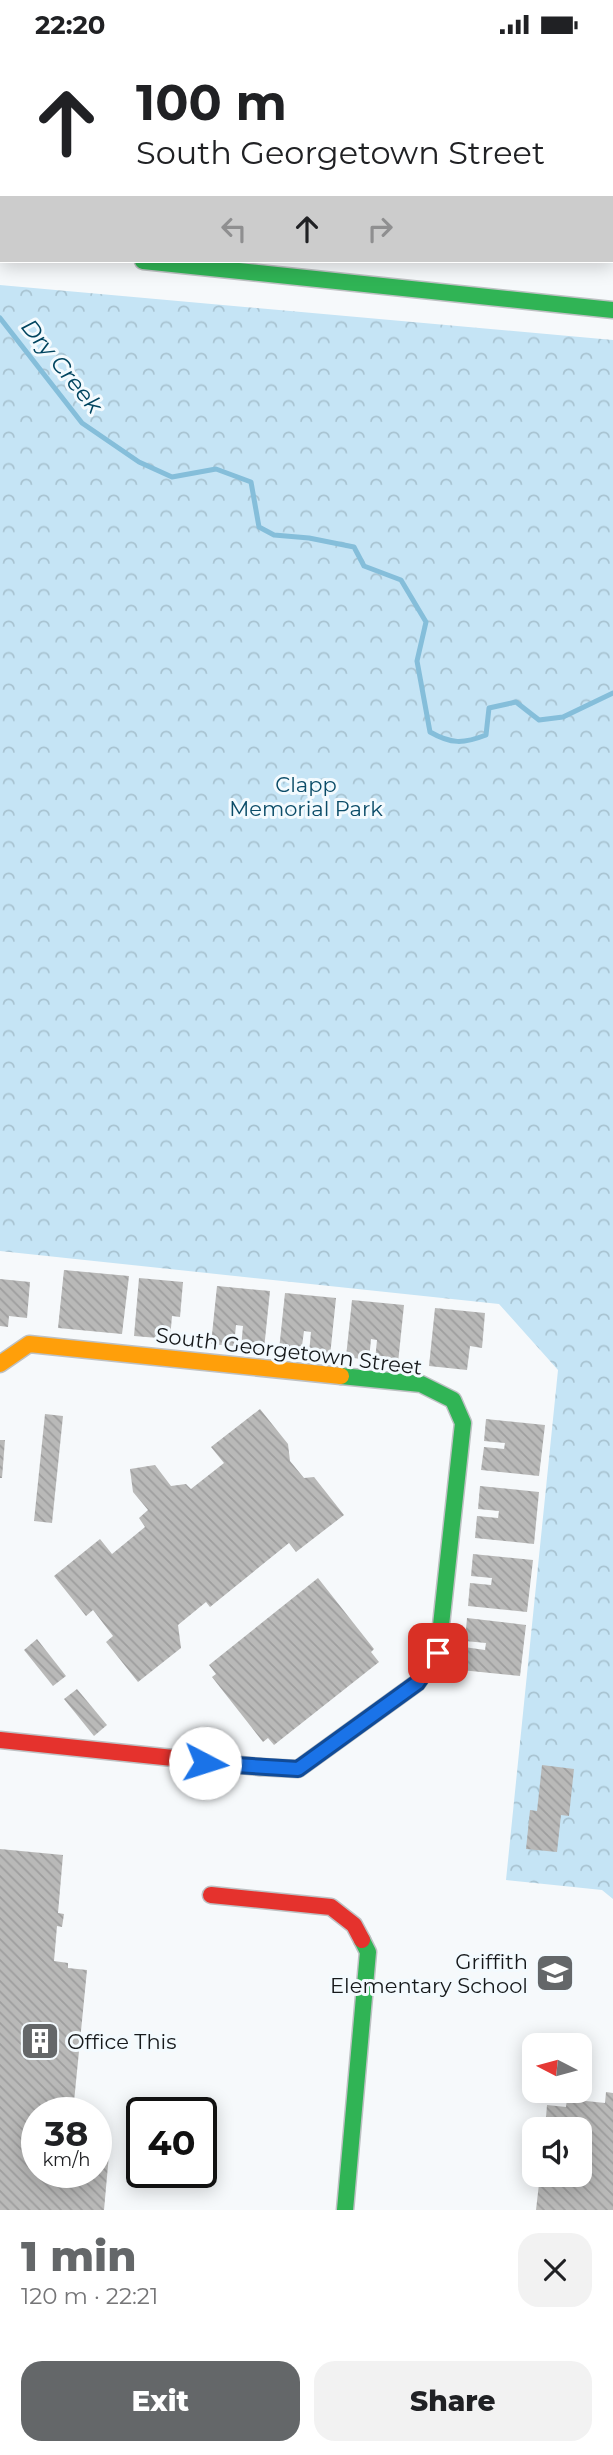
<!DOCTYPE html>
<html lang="en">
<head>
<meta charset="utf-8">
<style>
	:root { --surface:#fff; --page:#f2f2f2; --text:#202124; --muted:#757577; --accent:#646769 }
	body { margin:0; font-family:Montserrat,sans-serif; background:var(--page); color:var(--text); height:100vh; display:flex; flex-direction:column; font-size:26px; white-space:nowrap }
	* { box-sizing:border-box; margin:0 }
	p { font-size:23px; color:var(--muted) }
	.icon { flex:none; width:38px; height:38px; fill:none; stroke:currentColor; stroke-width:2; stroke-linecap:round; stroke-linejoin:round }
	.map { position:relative; height:2161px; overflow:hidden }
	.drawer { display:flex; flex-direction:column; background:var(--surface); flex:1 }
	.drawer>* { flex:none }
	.top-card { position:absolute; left:0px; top:0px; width:614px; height:214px; box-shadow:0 4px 18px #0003; background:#fff; color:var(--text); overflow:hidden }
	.needle { width:46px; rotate:276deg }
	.buttons { position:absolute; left:522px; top:1984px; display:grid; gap:14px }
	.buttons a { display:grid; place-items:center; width:70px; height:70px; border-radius:14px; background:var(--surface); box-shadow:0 4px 18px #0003; font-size:35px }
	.speed { position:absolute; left:21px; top:2048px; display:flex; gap:14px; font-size:35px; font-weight:700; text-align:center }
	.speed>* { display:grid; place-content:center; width:91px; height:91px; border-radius:50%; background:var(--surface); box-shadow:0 4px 18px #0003; line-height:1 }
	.speed small { font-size:18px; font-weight:400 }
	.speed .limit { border:4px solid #111; border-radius:10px; background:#fff; color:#111 }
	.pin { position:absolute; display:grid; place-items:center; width:60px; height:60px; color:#fff; margin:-30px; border-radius:14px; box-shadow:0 4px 10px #0006 }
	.me { position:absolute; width:77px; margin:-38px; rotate:95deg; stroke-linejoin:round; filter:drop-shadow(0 0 5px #0008) }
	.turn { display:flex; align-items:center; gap:24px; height:147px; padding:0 21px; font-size:32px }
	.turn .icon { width:91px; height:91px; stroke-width:2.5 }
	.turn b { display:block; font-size:49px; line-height:60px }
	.lanes { display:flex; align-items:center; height:66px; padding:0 21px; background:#0003; justify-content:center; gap:35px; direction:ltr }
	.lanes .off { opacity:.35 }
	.round { display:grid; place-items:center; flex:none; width:74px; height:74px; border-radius:21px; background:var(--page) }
	.headline { display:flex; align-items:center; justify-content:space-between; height:119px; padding:0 21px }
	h1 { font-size:42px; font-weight:800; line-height:52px; color:var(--accent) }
	.action { display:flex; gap:14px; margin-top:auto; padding:14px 21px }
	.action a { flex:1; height:80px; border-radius:21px; background:var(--accent); color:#fff; font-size:28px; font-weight:800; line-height:80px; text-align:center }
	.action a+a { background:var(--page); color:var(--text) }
	.status { display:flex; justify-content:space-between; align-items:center; height:49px; padding:0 35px; background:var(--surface); direction:ltr }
	.status svg { height:19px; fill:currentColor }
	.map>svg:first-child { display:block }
	.park { fill:url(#park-crowns) }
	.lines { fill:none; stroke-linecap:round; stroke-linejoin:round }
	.stream { stroke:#85beda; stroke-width:5 }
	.building { fill:url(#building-back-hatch) }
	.street-casing { stroke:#bec1c3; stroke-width:23 }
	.fast-casing { stroke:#bec1c3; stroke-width:19 }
	.slow-casing { stroke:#bec1c3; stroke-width:19 }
	.jam-casing { stroke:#bec1c3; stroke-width:19 }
	.street { stroke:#fefefe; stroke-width:19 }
	.fast { stroke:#30b455; stroke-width:16 }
	.slow { stroke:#ff9f0a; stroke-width:16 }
	.jam { stroke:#e5322d; stroke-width:16 }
	.route-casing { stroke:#114b97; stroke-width:18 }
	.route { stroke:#1a73e8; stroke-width:12 }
	.labels { text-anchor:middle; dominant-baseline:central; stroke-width:6; stroke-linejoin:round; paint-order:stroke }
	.park-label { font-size:21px; fill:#0b4c68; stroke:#f3fafe }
	.street-label { font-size:21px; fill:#16191b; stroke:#f3fafe }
	.poi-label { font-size:21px; fill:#16191b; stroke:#f3fafe; text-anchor:end }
	.water-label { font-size:23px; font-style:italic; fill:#00445f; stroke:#f3fafe }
</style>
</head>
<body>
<div class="status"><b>22:20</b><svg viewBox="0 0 49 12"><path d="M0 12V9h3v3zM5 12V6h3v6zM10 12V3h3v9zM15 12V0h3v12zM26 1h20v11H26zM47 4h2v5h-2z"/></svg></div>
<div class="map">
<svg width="613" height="2161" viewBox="0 0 613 2161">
	<defs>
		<pattern id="park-crowns" width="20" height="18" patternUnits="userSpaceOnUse" patternTransform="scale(1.75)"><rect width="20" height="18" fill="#c5e4f5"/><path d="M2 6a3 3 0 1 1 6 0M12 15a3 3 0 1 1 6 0" fill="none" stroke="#a8c3d1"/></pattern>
		<pattern id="building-back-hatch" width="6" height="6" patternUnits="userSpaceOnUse" patternTransform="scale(1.75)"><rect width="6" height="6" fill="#b9b9b8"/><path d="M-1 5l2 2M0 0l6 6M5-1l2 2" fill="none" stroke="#9e9e9e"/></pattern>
	</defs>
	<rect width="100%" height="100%" fill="#f6f9fb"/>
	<polygon class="park" points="0,236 613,291 613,1850 602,1841 506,1831 558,1321 499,1255 0,1202"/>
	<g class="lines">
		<path class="stream" d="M0 269 82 374 139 413 172 428 216 420 251 433 259 478 274 486 309 489 354 498 364 517 401 531 426 573 417 612 430 683C451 695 463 695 486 686L489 659 516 653 539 671 563 668 613 644"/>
	</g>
	<g class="building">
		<polygon points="64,1221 129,1227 122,1285 58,1279"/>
		<polygon points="139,1229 183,1233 180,1268 172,1267 170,1290 134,1287"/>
		<polygon points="0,1230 30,1233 27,1269 9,1267 8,1278 0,1277"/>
		<polygon points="217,1237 270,1242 264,1300 241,1298 243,1277 236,1276 234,1297 211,1295"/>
		<polygon points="285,1244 336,1249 330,1307 309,1304 311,1283 304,1282 301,1304 279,1301"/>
		<polygon points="352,1251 404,1256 398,1314 375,1312 377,1291 371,1290 369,1311 346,1308"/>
		<polygon points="435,1259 485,1264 482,1299 470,1297 467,1321 429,1317"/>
		<polygon points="260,1360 288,1395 290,1412 304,1429 314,1428 344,1466 296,1503 289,1494 210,1558 206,1553 178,1576 181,1599 138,1633 106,1593 113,1587 93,1561 86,1567 54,1527 100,1490 112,1505 145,1478 139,1469 148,1461 133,1443 130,1420 155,1416 171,1437 186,1435 191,1440 224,1414 211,1398"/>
		<polygon points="45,1365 63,1367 52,1474 34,1472"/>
		<polygon points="486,1370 545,1376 539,1427 481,1421 484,1398 504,1400 505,1394 484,1392"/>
		<polygon points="0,1391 5,1391 2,1429 0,1429"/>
		<polygon points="480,1437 539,1443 534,1495 475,1489 477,1467 498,1469 499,1462 478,1460"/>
		<polygon points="473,1505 533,1511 527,1563 468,1557 470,1534 491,1536 492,1529 471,1527"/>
		<polygon points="318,1529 374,1600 371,1603 379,1613 274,1696 268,1689 263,1693 212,1628 216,1625 209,1616"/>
		<polygon points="467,1569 526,1576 520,1627 461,1621 464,1598 485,1601 486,1594 465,1592"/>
		<polygon points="37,1590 66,1627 53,1637 24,1601"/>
		<polygon points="77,1640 107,1676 94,1687 64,1650"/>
		<polygon points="542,1716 574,1720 569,1767 561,1766 557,1803 526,1800 530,1761 537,1762"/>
		<polygon points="0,1800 63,1806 58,1864 64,1865 62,1878 57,1877 54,1912 68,1914 68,1919 87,1921 73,2063 37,2063 37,2123 96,2123 96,2092 110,2094 104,2161 0,2161"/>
		<polygon points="606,2043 613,2044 613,2161 536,2161 540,2126 579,2126 579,2081 545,2081 547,2056 566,2058 567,2050 605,2054"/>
	</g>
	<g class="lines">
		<g class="street-casing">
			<g id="street">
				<polyline points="526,0 544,2"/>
				<polyline points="612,8 613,8"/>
			</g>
		</g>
		<g class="fast-casing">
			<g id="fast">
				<polyline points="0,197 2,197"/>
				<polyline points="143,212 613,261"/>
				<polyline points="260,1718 298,1720 417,1634 438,1604 463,1374 453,1351 421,1335 341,1327"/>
				<polyline points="345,2161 368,1903 362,1891"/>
			</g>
		</g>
		<g class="slow-casing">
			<polyline id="slow" points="0,1315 29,1295 341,1327"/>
		</g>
		<g class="jam-casing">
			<g id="jam">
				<polyline points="0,1691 260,1718"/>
				<polyline points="211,1846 331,1858 354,1876 362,1891"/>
			</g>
		</g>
		<use href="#street" class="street"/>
		<use href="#fast" class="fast"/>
		<use href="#slow" class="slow"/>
		<use href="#jam" class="jam"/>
	</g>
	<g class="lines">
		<g class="route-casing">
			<polyline id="route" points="205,1714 298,1720 417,1634 438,1604"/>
		</g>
		<use href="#route" class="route"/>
	</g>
	<defs>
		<g id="school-square" transform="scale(2.0125)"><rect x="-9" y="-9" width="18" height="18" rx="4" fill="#646769" stroke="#f3fafe"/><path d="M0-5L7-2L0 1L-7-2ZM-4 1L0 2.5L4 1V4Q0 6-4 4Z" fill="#fff"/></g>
		<g id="building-square" transform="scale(2.0125)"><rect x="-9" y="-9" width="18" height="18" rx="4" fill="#646769" stroke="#f3fafe"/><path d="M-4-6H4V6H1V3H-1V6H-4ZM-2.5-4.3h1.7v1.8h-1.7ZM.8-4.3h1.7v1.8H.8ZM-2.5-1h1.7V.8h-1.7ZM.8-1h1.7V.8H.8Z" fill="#fff"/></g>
	</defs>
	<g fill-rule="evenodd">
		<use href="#school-square" x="555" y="1924"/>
		<use href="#building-square" x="40" y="1992"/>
	</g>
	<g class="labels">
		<g class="park-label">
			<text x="306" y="735">Clapp<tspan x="306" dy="24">Memorial Park</tspan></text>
		</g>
		<g class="street-label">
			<text transform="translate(289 1302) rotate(7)">South Georgetown Street</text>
		</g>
		<g class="poi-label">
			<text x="528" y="1912">Griffith<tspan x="528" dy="24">Elementary School</tspan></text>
			<text x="67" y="1992" text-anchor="start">Office This</text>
		</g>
		<g class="water-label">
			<text transform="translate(62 317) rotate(51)">Dry Creek</text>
		</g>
	</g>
</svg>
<div class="buttons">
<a><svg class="needle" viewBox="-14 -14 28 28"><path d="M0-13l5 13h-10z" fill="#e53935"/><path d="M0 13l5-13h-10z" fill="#757577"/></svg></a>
<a><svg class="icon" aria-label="sound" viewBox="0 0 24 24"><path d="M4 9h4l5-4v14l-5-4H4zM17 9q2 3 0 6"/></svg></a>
</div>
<div class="speed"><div>38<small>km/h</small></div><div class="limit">40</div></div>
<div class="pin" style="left:438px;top:1604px;background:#d93025"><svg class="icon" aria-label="arrive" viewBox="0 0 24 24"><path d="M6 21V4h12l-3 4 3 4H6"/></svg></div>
<svg class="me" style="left:205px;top:1714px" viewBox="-20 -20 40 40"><circle r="19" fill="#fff"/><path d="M0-13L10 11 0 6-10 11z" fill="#1a73e8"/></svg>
<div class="top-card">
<div class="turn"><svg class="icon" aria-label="ahead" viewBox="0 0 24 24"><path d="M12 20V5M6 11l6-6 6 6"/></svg><div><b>100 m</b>South Georgetown Street</div></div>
<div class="lanes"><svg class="icon off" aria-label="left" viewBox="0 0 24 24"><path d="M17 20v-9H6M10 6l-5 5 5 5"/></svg><svg class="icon" aria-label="ahead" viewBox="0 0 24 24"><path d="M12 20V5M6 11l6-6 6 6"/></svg><svg class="icon off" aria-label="right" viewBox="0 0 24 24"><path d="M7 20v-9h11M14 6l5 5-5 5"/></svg></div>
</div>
</div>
<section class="drawer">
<div class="headline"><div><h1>1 min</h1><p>120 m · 22:21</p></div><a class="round"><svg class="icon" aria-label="close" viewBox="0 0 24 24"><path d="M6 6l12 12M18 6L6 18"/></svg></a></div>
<div class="action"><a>Exit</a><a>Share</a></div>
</section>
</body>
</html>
